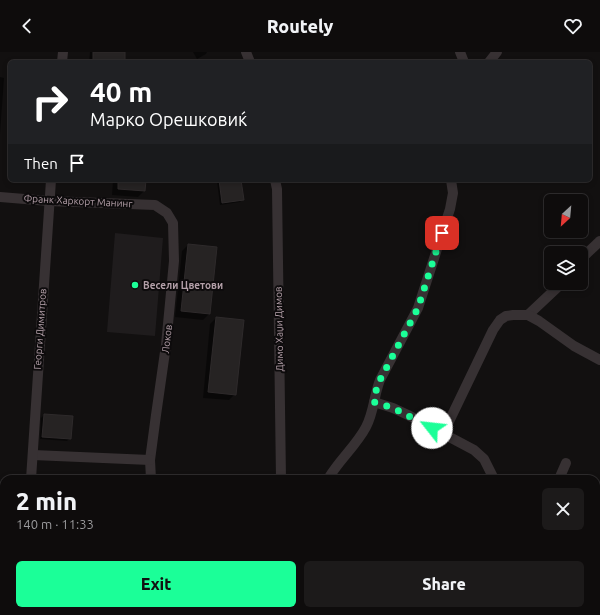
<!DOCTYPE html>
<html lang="en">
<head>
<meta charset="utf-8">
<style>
	:root { --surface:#0e0c0c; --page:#1c1a1a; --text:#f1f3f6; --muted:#9b9b9d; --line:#2e2c2d; --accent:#1bff98 }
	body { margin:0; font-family:Ubuntu,sans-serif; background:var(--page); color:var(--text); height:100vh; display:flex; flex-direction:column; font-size:15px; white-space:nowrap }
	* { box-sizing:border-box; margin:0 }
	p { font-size:13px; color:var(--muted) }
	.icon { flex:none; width:22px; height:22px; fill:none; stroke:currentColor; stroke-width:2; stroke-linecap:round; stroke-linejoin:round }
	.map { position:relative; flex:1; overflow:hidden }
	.details { position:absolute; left:0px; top:423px; width:600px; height:140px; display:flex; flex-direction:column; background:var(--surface); border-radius:12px 12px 0 0; box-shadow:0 2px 6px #0003,0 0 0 1px var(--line) }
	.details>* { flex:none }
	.guide { position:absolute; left:8px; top:8px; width:584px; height:122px; border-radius:6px; box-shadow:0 2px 6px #0003,0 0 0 1px var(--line); background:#202124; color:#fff; overflow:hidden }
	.needle { width:26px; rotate:206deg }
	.tools { position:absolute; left:544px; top:142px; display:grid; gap:8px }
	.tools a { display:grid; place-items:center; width:44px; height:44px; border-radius:6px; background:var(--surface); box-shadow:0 2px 6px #0003,0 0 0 1px var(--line); font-size:20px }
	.pin { position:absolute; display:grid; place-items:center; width:34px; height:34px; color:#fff; margin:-17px; border-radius:8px; box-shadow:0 2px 6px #0006 }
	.me { position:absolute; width:44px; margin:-22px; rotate:299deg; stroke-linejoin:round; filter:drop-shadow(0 0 3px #0008) }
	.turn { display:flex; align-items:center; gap:14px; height:84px; padding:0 16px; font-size:18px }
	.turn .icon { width:52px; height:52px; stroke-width:2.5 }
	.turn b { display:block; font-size:28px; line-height:34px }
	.then { display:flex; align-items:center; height:38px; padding:0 16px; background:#0003; gap:8px; font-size:15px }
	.round { display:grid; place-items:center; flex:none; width:42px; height:42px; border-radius:6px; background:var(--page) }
	.summary { display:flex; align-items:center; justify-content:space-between; height:68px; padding:0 16px }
	h1 { font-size:24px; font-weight:800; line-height:30px }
	.button { display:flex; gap:8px; margin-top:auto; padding:8px 16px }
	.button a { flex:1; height:46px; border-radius:6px; background:var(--accent); color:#111; font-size:16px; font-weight:800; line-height:46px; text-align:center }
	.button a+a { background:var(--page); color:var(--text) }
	header { display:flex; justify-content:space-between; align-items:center; height:52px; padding:0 16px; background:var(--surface); font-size:18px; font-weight:800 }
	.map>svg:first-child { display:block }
	.built { fill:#1f1c1d }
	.shadow { fill:#0007 }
	.building { fill:#262323; stroke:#2e2a2b }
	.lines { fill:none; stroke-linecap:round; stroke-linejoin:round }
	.minor { stroke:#373133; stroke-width:10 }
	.route { stroke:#1bff98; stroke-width:7; stroke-dasharray:0 12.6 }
	.poi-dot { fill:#1bff98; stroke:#0d0b0c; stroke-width:1.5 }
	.labels { text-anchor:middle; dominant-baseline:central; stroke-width:4; stroke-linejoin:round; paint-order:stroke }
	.street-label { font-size:10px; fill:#b4a0a9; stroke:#0d0b0c }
	.poi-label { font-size:10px; font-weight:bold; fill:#b4a0a9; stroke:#0d0b0c; text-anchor:start }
</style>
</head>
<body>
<header><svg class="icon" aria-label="back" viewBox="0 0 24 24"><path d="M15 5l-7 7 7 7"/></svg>Routely<svg class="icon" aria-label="heart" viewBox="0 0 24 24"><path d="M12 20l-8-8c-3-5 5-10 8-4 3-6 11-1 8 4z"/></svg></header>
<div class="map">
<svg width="600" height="563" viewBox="0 0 600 563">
	<rect width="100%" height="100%" fill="#121010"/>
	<polygon class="built" points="115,181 163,186 155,284 107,280"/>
	<g class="shadow">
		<polygon points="90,0 124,0 124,10 89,10"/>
		<polygon points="193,0 207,0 206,2 197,7"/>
		<polygon points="222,8 233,8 233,10 220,10"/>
		<polygon points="0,25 4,26 0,82"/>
		<polygon points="113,128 145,128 144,139 138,145 112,143"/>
		<polygon points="218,128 240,128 243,147 240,150 220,153 217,129"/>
		<polygon points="188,193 209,262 203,268 175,265 182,199"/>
		<polygon points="216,266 235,342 229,348 203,346 210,272"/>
		<polygon points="44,363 70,386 67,389 40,387 41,366"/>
		<polygon points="47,423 70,424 70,427 44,427"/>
		<rect x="57" y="559" width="33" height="4"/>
	</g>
	<g class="building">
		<rect x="93" y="0" width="32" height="10"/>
		<polygon points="118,128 146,128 145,139 118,137"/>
		<polygon points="219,128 241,128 244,148 222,151"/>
		<polygon points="188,192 217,195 210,262 181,259"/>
		<polygon points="216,265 244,268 236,343 208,340"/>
		<polygon points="44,362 73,364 71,387 42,385"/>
	</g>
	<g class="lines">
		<g class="minor">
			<polyline points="246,0 250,10"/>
			<polyline points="460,0 464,10"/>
			<polyline points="62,10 63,0"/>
			<polyline points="489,10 497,0"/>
			<polyline points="275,128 277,137 281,427"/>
			<polyline points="0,145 49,149 155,153 167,161 173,171 174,209 166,293 156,363 150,408 151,427"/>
			<polyline points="581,207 600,189"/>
			<polyline points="528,263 562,231"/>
			<polyline points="374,350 393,356 408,363 474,398 484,407 494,427"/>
			<polyline points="443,382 493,278 500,268 506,264 513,263 528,263 539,269 574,294 600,308"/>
			<polyline points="33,403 150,408"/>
			<polyline points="31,427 51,128"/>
			<path d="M328 427C339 408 356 394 366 375 374 360 374 343 380 328L418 256 450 157 453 141 451 128"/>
			<polyline points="559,427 566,411"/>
			<polyline points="596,496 600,495"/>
			<polyline points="590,559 592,563"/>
			<polyline points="19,563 20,559"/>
			<polyline points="141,563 141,559"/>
			<polyline points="276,563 277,559"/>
			<polyline points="419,563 422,559"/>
			<polyline points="556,563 557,559"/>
		</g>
	</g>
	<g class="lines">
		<polyline class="route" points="432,376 393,356 374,350 376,339 380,328 418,256 442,181"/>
	</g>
	<circle class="poi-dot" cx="135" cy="233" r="4"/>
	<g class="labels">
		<g class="street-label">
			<text transform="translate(78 149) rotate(3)">Франк Харкорт Манинг</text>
			<text transform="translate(40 277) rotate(-86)">Георги Димитров</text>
			<text transform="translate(279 277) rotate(-91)">Димо Хаџи Димов</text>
			<text transform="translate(167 287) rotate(-83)">Локов</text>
		</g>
		<g class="poi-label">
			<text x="143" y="233">Весели Цветови</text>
		</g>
	</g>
</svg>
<div class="tools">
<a><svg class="needle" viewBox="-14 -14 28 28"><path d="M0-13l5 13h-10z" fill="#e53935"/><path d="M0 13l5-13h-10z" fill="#9b9b9d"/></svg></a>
<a><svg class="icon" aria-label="layers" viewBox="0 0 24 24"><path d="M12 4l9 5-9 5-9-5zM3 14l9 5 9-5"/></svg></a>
</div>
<div class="pin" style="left:442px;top:181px;background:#d93025"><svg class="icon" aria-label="arrive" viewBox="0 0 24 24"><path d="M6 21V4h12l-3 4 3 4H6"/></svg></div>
<svg class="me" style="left:432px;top:376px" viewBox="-20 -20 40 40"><circle r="19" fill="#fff"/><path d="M0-13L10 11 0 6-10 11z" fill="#1bff98"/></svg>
<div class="guide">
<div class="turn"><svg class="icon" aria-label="right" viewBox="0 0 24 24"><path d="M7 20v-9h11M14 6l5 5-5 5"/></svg><div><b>40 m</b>Марко Орешковиќ</div></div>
<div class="then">Then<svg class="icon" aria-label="arrive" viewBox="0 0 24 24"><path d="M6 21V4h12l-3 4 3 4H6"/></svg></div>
</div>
<section class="details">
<div class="summary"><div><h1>2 min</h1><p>140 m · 11:33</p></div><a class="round"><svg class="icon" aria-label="close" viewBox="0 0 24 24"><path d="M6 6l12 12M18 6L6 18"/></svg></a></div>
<div class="button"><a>Exit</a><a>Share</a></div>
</section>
</div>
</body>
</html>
